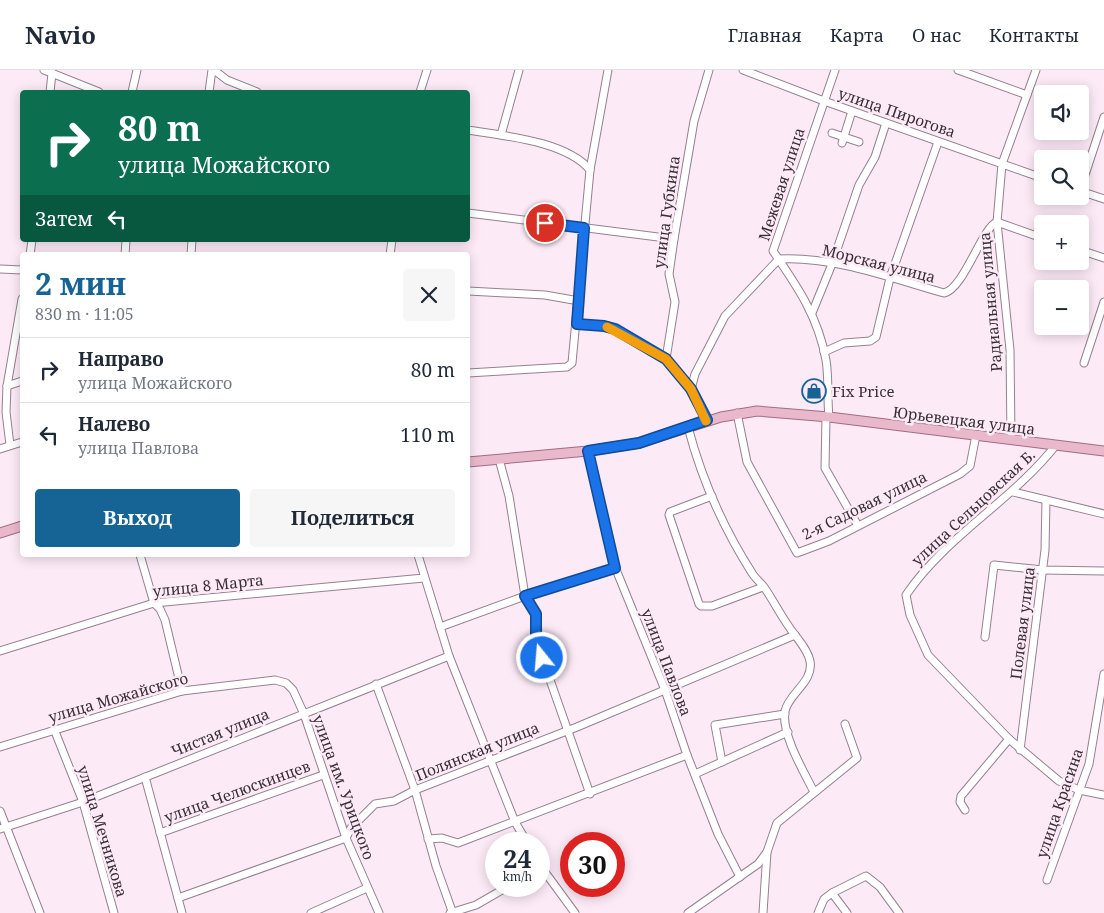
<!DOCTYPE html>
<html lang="ru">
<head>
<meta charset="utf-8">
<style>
	:root { --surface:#fff; --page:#f6f6f7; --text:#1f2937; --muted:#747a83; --line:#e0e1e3; --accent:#166496 }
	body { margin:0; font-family:"Noto Serif",serif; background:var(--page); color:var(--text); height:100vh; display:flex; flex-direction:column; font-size:19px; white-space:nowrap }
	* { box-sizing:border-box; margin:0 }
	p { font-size:16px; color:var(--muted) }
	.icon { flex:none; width:28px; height:28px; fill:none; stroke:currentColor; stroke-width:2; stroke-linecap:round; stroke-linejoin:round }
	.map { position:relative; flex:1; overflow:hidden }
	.details { position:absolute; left:20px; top:182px; width:450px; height:305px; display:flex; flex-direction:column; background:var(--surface); border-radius:5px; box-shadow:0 2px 12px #0003 }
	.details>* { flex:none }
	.guide { position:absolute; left:20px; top:20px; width:450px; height:152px; border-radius:5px; box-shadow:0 2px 12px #0003; background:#0b6e4f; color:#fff; overflow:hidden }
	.fabs { position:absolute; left:1034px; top:15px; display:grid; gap:10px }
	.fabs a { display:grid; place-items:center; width:55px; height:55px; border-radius:5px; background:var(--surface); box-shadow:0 2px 12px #0003; font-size:25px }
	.speed { position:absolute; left:485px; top:762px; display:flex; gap:10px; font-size:25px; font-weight:700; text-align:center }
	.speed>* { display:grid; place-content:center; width:65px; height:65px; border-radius:50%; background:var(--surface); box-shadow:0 2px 12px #0003; line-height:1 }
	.speed small { font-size:12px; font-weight:400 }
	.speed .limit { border:8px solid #d22; background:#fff; color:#111 }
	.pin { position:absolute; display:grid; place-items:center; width:42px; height:42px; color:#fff; margin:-21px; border:2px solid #fff; border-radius:50%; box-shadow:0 1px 5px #0007 }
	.me { position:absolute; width:55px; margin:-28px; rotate:343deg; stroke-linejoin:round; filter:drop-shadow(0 0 4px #0008) }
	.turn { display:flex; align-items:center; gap:18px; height:105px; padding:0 15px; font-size:22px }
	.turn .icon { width:65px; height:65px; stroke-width:2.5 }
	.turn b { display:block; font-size:35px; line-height:42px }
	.then { display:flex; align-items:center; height:48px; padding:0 15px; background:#0003; gap:10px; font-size:19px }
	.round { display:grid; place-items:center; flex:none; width:52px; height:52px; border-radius:5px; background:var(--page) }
	.headline { display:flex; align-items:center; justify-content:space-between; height:85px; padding:0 15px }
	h1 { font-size:30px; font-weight:700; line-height:38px; color:var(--accent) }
	.cta { display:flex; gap:10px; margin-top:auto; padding:10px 15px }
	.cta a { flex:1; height:58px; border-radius:5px; background:var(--accent); color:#fff; font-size:20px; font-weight:700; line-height:58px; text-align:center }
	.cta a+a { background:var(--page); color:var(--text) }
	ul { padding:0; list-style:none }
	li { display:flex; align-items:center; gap:15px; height:65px; padding:0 15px; border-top:1px solid var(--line) }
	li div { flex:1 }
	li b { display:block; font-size:19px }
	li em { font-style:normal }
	header { display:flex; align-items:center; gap:30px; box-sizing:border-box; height:70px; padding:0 25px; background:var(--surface); border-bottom:1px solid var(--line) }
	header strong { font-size:24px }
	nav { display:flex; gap:28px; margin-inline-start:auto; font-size:18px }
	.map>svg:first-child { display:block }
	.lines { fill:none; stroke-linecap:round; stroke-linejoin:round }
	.minor-casing { stroke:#95808f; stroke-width:9 }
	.major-casing { stroke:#a26b80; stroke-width:11 }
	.minor { stroke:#fff; stroke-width:7 }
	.major { stroke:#e9b9cb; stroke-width:9 }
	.route-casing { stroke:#114b97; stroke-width:12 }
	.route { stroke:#1a73e8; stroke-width:9 }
	.slow { stroke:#f59e0b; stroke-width:9 }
	.labels { text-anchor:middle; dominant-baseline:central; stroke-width:5; stroke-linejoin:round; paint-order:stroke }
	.street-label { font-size:15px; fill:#393036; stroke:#fdeaf7 }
	.poi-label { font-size:15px; fill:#393036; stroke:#fdeaf7; text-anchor:start }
</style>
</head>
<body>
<header>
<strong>Navio</strong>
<nav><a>Главная</a><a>Карта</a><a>О нас</a><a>Контакты</a></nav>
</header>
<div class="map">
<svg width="1104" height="843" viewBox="0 0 1104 843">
	<rect width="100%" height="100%" fill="#fdeaf7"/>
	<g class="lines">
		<g class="minor-casing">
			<g id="minor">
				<polyline points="44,0 99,22"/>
				<polyline points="214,0 227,10 257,22"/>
				<polyline points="743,0 824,31 1042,108"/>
				<polyline points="958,0 1027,25"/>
				<polyline points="50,22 52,3"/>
				<polyline points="132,22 137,0"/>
				<polyline points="209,22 212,0"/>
				<polyline points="420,22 427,0"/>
				<path d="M468 60C504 66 566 71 590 100"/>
				<polyline points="832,63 859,72"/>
				<polyline points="501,65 519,0"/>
				<polyline points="842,73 852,41"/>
				<polyline points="1080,120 1104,47"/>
				<polyline points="1080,121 1104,129"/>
				<polyline points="468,143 674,169"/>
				<polyline points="997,152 1042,168"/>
				<polyline points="1080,180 1104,188"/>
				<polyline points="30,185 32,170"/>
				<polyline points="125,185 126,170"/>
				<polyline points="191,185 192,170"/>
				<polyline points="390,185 392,170"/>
				<polyline points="0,199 22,200"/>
				<polyline points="468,221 545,225 579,231"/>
				<polyline points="812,243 832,194 859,115 875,87 886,53"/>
				<polyline points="577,254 604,256 615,259 666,289 691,319 707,351"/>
				<polyline points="824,282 844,273 870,271 876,267 890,208 938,72"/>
				<polyline points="666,289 675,232 669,204 674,169 694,51 709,0"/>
				<polyline points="1084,293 1104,232"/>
				<polyline points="468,303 567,297 572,293 590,100 608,0"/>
				<polyline points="7,316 22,311"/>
				<path d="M691 319 695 304 725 246 779 189C834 186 891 208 944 223 964 219 982 157 997 152"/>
				<polyline points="737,343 747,392 797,483 829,471 960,404 970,396 976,365"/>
				<polyline points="826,347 825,398 857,454"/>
				<path d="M829 347C827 328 829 308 826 290 818 246 797 216 773 181L835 0"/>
				<path d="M688 357C701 407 724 459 752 503 755 508 760 512 764 517 775 533 783 550 795 565 801 573 808 581 810 591 814 612 789 623 785 641 781 664 804 702 814 722"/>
				<polyline points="1011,369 1010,280 997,152 1002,94 1036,0"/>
				<polyline points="10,375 6,342 7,316 22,229"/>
				<path d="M1056 375C1012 431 946 466 906 525L910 545 928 585 1009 669 1059 711 1079 720 1104 725"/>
				<polyline points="0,379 22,372"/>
				<polyline points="588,381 615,497 665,620 687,685 718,764 740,807"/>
				<polyline points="499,389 509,426 525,526 536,544 536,570 590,724"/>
				<polyline points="1013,422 1104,444"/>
				<polyline points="712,426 670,442 669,445 699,534 701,536 712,536 763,517"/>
				<polyline points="140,485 154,533 160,539 165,550 182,621"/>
				<polyline points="418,485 449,586 515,752 528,774"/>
				<polyline points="440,557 525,526 615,497"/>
				<polyline points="985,567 994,495 1043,500 1104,501"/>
				<polyline points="0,581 154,533 424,508"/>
				<polyline points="376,614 415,720 436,796 452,841"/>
				<polyline points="54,659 83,732 114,843"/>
				<polyline points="0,677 182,621 275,610 286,613 293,620 304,644 346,768 379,843"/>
				<polyline points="1020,680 1045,480 1046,430"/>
				<polyline points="722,692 715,655 785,644"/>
				<polyline points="695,704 788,662"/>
				<polyline points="145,707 182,843"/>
				<polyline points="965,740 960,732 961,726 1009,669"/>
				<polyline points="0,741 40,843"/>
				<polyline points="0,759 83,732 449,586"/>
				<polyline points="160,763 323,705"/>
				<polyline points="428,769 442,768 458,773 687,685"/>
				<polyline points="539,794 575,843"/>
				<polyline points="1047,810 1089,694 1104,604"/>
				<polyline points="832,823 847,843"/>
				<polyline points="178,828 346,768 351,758 375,734 394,731 415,720 577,657 795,565"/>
				<polyline points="311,843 367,818"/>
				<polyline points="450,843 476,835 509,816"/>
				<polyline points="688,843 758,794 767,782"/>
				<polyline points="763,843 767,782 777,753 857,688 845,654"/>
				<polyline points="818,843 824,829 832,823 866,806 880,817 899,843"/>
			</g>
		</g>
		<g class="major-casing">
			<g id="major">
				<polyline points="468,392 588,381 639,373 721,347 757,341 829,347 1104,381"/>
				<polyline points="0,463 22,456"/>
			</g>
		</g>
		<use href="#minor" class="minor"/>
		<use href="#major" class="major"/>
	</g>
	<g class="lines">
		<g class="route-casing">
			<polyline id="route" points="542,588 536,570 536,544 525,526 615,498 588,381 639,373 707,350 691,319 666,289 615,259 604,256 577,254 584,158 545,153"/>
		</g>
		<use href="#route" class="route"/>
		<polyline class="slow" points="607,257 666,289 691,319 706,351"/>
	</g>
	<defs>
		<g id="shop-ring" transform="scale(1.25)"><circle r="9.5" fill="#fdeaf7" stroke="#166496" stroke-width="1.5"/><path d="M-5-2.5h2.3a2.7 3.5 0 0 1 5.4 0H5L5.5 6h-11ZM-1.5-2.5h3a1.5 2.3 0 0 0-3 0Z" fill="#166496"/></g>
	</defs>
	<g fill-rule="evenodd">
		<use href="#shop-ring" x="814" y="321"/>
	</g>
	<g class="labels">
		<g class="street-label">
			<text transform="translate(897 42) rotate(19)">улица Пирогова</text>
			<text transform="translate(781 114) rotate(-72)">Межевая улица</text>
			<text transform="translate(666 142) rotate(-82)">улица Губкина</text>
			<text transform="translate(879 193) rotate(14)">Морская улица</text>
			<text transform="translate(990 232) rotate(-95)">Радиальная улица</text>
			<text transform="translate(964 350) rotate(7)">Юрьевецкая улица</text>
			<text transform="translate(864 435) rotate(-26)">2-я Садовая улица</text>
			<text transform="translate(973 437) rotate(-43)">улица Сельцовская Б.</text>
			<text transform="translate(208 515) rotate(-6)">улица 8 Марта</text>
			<text transform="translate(1022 553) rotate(-83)">Полевая улица</text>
			<text transform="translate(667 592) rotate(69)">улица Павлова</text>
			<text transform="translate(118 627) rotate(-16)">улица Можайского</text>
			<text transform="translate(220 662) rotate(-22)">Чистая улица</text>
			<text transform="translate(477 681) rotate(-22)">Полянская улица</text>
			<text transform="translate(344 717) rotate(70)">улица им. Урицкого</text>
			<text transform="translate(237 721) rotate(-20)">улица Челюскинцев</text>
			<text transform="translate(1059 733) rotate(-71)">улица Красина</text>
			<text transform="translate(103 761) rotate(73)">улица Мечникова</text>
		</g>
		<g class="poi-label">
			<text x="832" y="321">Fix Price</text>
		</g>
	</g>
</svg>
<div class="fabs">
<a><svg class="icon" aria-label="sound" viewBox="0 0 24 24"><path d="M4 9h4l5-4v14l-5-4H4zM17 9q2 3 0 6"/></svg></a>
<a><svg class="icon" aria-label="search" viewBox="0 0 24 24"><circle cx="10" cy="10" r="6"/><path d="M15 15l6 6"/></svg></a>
<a>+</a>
<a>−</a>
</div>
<div class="speed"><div>24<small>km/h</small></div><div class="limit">30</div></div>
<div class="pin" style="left:545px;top:153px;background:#d93025"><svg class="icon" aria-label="arrive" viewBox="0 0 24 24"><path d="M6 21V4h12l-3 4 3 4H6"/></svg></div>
<svg class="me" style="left:542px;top:588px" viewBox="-20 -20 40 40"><circle r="17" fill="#1a73e8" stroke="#fff" stroke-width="3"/><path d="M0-11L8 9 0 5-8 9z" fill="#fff"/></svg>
<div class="guide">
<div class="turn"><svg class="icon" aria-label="right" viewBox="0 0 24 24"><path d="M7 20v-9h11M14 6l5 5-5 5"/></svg><div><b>80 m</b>улица Можайского</div></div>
<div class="then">Затем<svg class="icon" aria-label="left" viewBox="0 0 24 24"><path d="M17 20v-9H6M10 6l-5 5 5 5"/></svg></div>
</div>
<section class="details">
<div class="headline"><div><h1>2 мин</h1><p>830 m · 11:05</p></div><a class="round"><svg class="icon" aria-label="close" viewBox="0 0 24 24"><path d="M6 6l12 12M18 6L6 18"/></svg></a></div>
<ul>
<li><svg class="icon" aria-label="right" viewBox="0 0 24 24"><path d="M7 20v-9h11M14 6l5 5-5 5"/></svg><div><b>Направо</b><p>улица Можайского</p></div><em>80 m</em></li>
<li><svg class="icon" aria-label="left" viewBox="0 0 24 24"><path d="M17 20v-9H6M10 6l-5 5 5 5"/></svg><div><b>Налево</b><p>улица Павлова</p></div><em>110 m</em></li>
</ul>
<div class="cta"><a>Выход</a><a>Поделиться</a></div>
</section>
</div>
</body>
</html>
